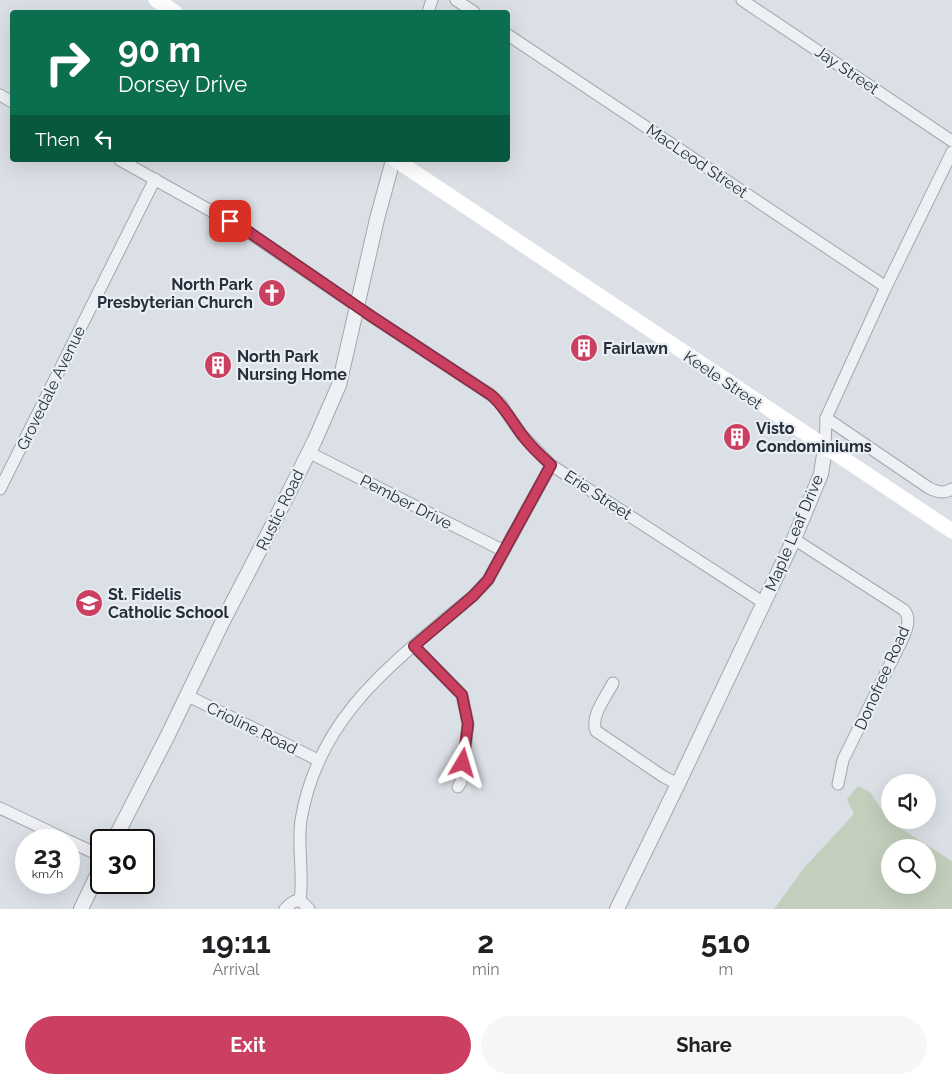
<!DOCTYPE html>
<html lang="en">
<head>
<meta charset="utf-8">
<style>
	:root { --surface:#fff; --page:#f6f6f6; --text:#202124; --muted:#757577; --accent:#cb3f61 }
	body { margin:0; font-family:Raleway,sans-serif; background:var(--page); color:var(--text); height:100vh; display:flex; flex-direction:column; font-size:19px; white-space:nowrap }
	* { box-sizing:border-box; margin:0 }
	p { font-size:16px; color:var(--muted) }
	.icon { flex:none; width:28px; height:28px; fill:none; stroke:currentColor; stroke-width:2; stroke-linecap:round; stroke-linejoin:round }
	.map { position:relative; height:909px; overflow:hidden }
	.sheet { display:flex; flex-direction:column; background:var(--surface); flex:1 }
	.sheet>* { flex:none }
	.banner { position:absolute; left:10px; top:10px; width:500px; height:152px; border-radius:5px; box-shadow:0 5px 20px #0002; background:#0b6e4f; color:#fff; overflow:hidden }
	.buttons { position:absolute; left:881px; top:774px; display:grid; gap:10px }
	.buttons a { display:grid; place-items:center; width:55px; height:55px; border-radius:50%; background:var(--surface); box-shadow:0 5px 20px #0002; font-size:25px }
	.speed { position:absolute; left:15px; top:829px; display:flex; gap:10px; font-size:25px; font-weight:700; text-align:center }
	.speed>* { display:grid; place-content:center; width:65px; height:65px; border-radius:50%; background:var(--surface); box-shadow:0 5px 20px #0002; line-height:1 }
	.speed small { font-size:12px; font-weight:400 }
	.speed .limit { border:2px solid #111; border-radius:8px; background:#fff; color:#111 }
	.pin { position:absolute; display:grid; place-items:center; width:42px; height:42px; color:#fff; margin:-21px; border-radius:10px; box-shadow:0 2px 8px #0006 }
	.me { position:absolute; width:55px; margin:-28px; rotate:7deg; stroke-linejoin:round; filter:drop-shadow(0 0 4px #0008) }
	.turn { display:flex; align-items:center; gap:18px; height:105px; padding:0 25px; font-size:22px }
	.turn .icon { width:65px; height:65px; stroke-width:2.5 }
	.turn b { display:block; font-size:35px; line-height:42px }
	.then { display:flex; align-items:center; height:48px; padding:0 25px; background:#0003; gap:10px; font-size:19px }
	.eta { display:flex; justify-content:space-evenly; align-items:center; height:85px; text-align:center }
	.eta b { font-size:30px; font-weight:700; line-height:35px }
	.primary-button { display:flex; gap:10px; margin-top:auto; padding:10px 25px }
	.primary-button a { flex:1; height:58px; border-radius:30px; background:var(--accent); color:#fff; font-size:20px; font-weight:700; line-height:58px; text-align:center }
	.primary-button a+a { background:var(--page); color:var(--text) }
	.map>svg:first-child { display:block }
	.green { fill:#c3cfbc; fill-rule:evenodd }
	.lines { fill:none; stroke-linecap:round; stroke-linejoin:round }
	.minor-casing { stroke:#a1a7af; stroke-width:13 }
	.tertiary-casing { stroke:#a1a7af; stroke-width:16 }
	.minor { stroke:#eef0f4; stroke-width:11 }
	.tertiary { stroke:#eef0f4; stroke-width:14 }
	.secondary { stroke:#fff; stroke-width:15 }
	.route-casing { stroke:#84293f; stroke-width:12 }
	.route { stroke:#cb3f61; stroke-width:9 }
	.labels { text-anchor:middle; dominant-baseline:central; stroke-width:4.5; stroke-linejoin:round; paint-order:stroke }
	.street-label { font-size:16px; fill:#262f3b; stroke:#eaeff3 }
	.poi-label { font-size:16px; font-weight:bold; fill:#262f3b; stroke:#eaeff3; text-anchor:start }
</style>
</head>
<body>
<div class="map">
<svg width="952" height="909" viewBox="0 0 952 909">
	<rect width="100%" height="100%" fill="#dbe0e6"/>
	<path class="green" d="M858 786 870 792 889 821 952 861V909H774L804 868 854 814 847 799ZM890 848H928V885H890Z"/>
	<g class="lines">
		<g class="minor-casing">
			<g id="minor">
				<polyline points="456,0 474,12"/>
				<polyline points="742,0 952,141"/>
				<polyline points="428,12 432,0"/>
				<polyline points="508,35 886,287"/>
				<polyline points="0,95 12,102"/>
				<polyline points="120,160 245,230 371,316 491,395 500,403 522,435 551,465 764,603"/>
				<path d="M826 418 929 488C937 492 944 494 952 489"/>
				<polyline points="825,448 826,418 886,287 952,152"/>
				<polyline points="308,452 504,551"/>
				<polyline points="0,489 155,179"/>
				<path d="M794 539 904 610C912 619 906 631 902 640L843 760 838 784"/>
				<polyline points="414,646 462,695 468,724 461,782 458,787"/>
				<path d="M613 683C606 697 590 716 596 731L664 777 678 784"/>
				<polyline points="186,695 318,760"/>
				<polyline points="0,808 67,840"/>
				<polyline points="69,841 101,856"/>
				<path d="M300 900C304 873 297 846 301 820 319 713 396 661 473 596L488 580 551 465"/>
				<polyline points="300,900 309,909"/>
				<path d="M285 909C290 904 294 900 300 900"/>
			</g>
		</g>
		<g class="tertiary-casing">
			<g id="tertiary">
				<polyline points="114,840 167,737 222,623 269,532 315,440 339,385 377,219 393,160"/>
				<polyline points="81,909 101,867"/>
				<polyline points="617,909 678,784 794,539 821,474 825,448"/>
			</g>
		</g>
		<use href="#minor" class="minor"/>
		<use href="#tertiary" class="tertiary"/>
		<g class="secondary">
			<polyline points="156,0 175,12"/>
			<polyline points="396,160 952,531"/>
		</g>
	</g>
	<g class="lines">
		<g class="route-casing">
			<path id="route" d="M230 221 246 230 371 316 491 395C505 407 512 422 523 436 531 447 541 456 551 465L488 580 473 596 414 646 462 695 468 724 463 763"/>
		</g>
		<use href="#route" class="route"/>
	</g>
	<defs>
		<g id="church-disc" transform="scale(1.4375)"><circle r="9.5" fill="#cb3f61" stroke="#eaeff3"/><path d="M-1.2-6h2.4v3.5h3.3v2.4h-3.3V6h-2.4V-.1h-3.3v-2.4h3.3Z" fill="#fff"/></g>
		<g id="building-disc" transform="scale(1.4375)"><circle r="9.5" fill="#cb3f61" stroke="#eaeff3"/><path d="M-4-6H4V6H1V3H-1V6H-4ZM-2.5-4.3h1.7v1.8h-1.7ZM.8-4.3h1.7v1.8H.8ZM-2.5-1h1.7V.8h-1.7ZM.8-1h1.7V.8H.8Z" fill="#fff"/></g>
		<g id="school-disc" transform="scale(1.4375)"><circle r="9.5" fill="#cb3f61" stroke="#eaeff3"/><path d="M0-5L7-2L0 1L-7-2ZM-4 1L0 2.5L4 1V4Q0 6-4 4Z" fill="#fff"/></g>
	</defs>
	<g fill-rule="evenodd">
		<use href="#church-disc" x="272" y="293"/>
		<use href="#building-disc" x="584" y="348"/>
		<use href="#building-disc" x="218" y="365"/>
		<use href="#building-disc" x="737" y="437"/>
		<use href="#school-disc" x="89" y="603"/>
	</g>
	<g class="labels">
		<g class="street-label">
			<text transform="translate(847 70) rotate(34)">Jay Street</text>
			<text transform="translate(697 161) rotate(34)">MacLeod Street</text>
			<text transform="translate(723 380) rotate(34)">Keele Street</text>
			<text transform="translate(51 388) rotate(-64)">Grovedale Avenue</text>
			<text transform="translate(598 495) rotate(33)">Erie Street</text>
			<text transform="translate(406 502) rotate(27)">Pember Drive</text>
			<text transform="translate(280 510) rotate(-64)">Rustic Road</text>
			<text transform="translate(794 533) rotate(-67)">Maple Leaf Drive</text>
			<text transform="translate(882 678) rotate(-66)">Donofree Road</text>
			<text transform="translate(252 728) rotate(26)">Crioline Road</text>
		</g>
		<g class="poi-label">
			<text x="253" y="284" text-anchor="end">North Park<tspan x="253" dy="18">Presbyterian Church</tspan></text>
			<text x="603" y="348">Fairlawn</text>
			<text x="237" y="356">North Park<tspan x="237" dy="18">Nursing Home</tspan></text>
			<text x="756" y="428">Visto<tspan x="756" dy="18">Condominiums</tspan></text>
			<text x="108" y="594">St. Fidelis<tspan x="108" dy="18">Catholic School</tspan></text>
		</g>
	</g>
</svg>
<div class="buttons">
<a><svg class="icon" aria-label="sound" viewBox="0 0 24 24"><path d="M4 9h4l5-4v14l-5-4H4zM17 9q2 3 0 6"/></svg></a>
<a><svg class="icon" aria-label="search" viewBox="0 0 24 24"><circle cx="10" cy="10" r="6"/><path d="M15 15l6 6"/></svg></a>
</div>
<div class="speed"><div>23<small>km/h</small></div><div class="limit">30</div></div>
<div class="pin" style="left:230px;top:221px;background:#d93025"><svg class="icon" aria-label="arrive" viewBox="0 0 24 24"><path d="M6 21V4h12l-3 4 3 4H6"/></svg></div>
<svg class="me" style="left:463px;top:763px" viewBox="-20 -20 40 40"><path d="M0-17L14 15 0 8-14 15z" fill="#cb3f61" stroke="#fff" stroke-width="4"/></svg>
<div class="banner">
<div class="turn"><svg class="icon" aria-label="right" viewBox="0 0 24 24"><path d="M7 20v-9h11M14 6l5 5-5 5"/></svg><div><b>90 m</b>Dorsey Drive</div></div>
<div class="then">Then<svg class="icon" aria-label="left" viewBox="0 0 24 24"><path d="M17 20v-9H6M10 6l-5 5 5 5"/></svg></div>
</div>
</div>
<section class="sheet">
<div class="eta">
<div><b>19:11</b><p>Arrival</p></div>
<div><b>2</b><p>min</p></div>
<div><b>510</b><p>m</p></div>
</div>
<div class="primary-button"><a>Exit</a><a>Share</a></div>
</section>
</body>
</html>
